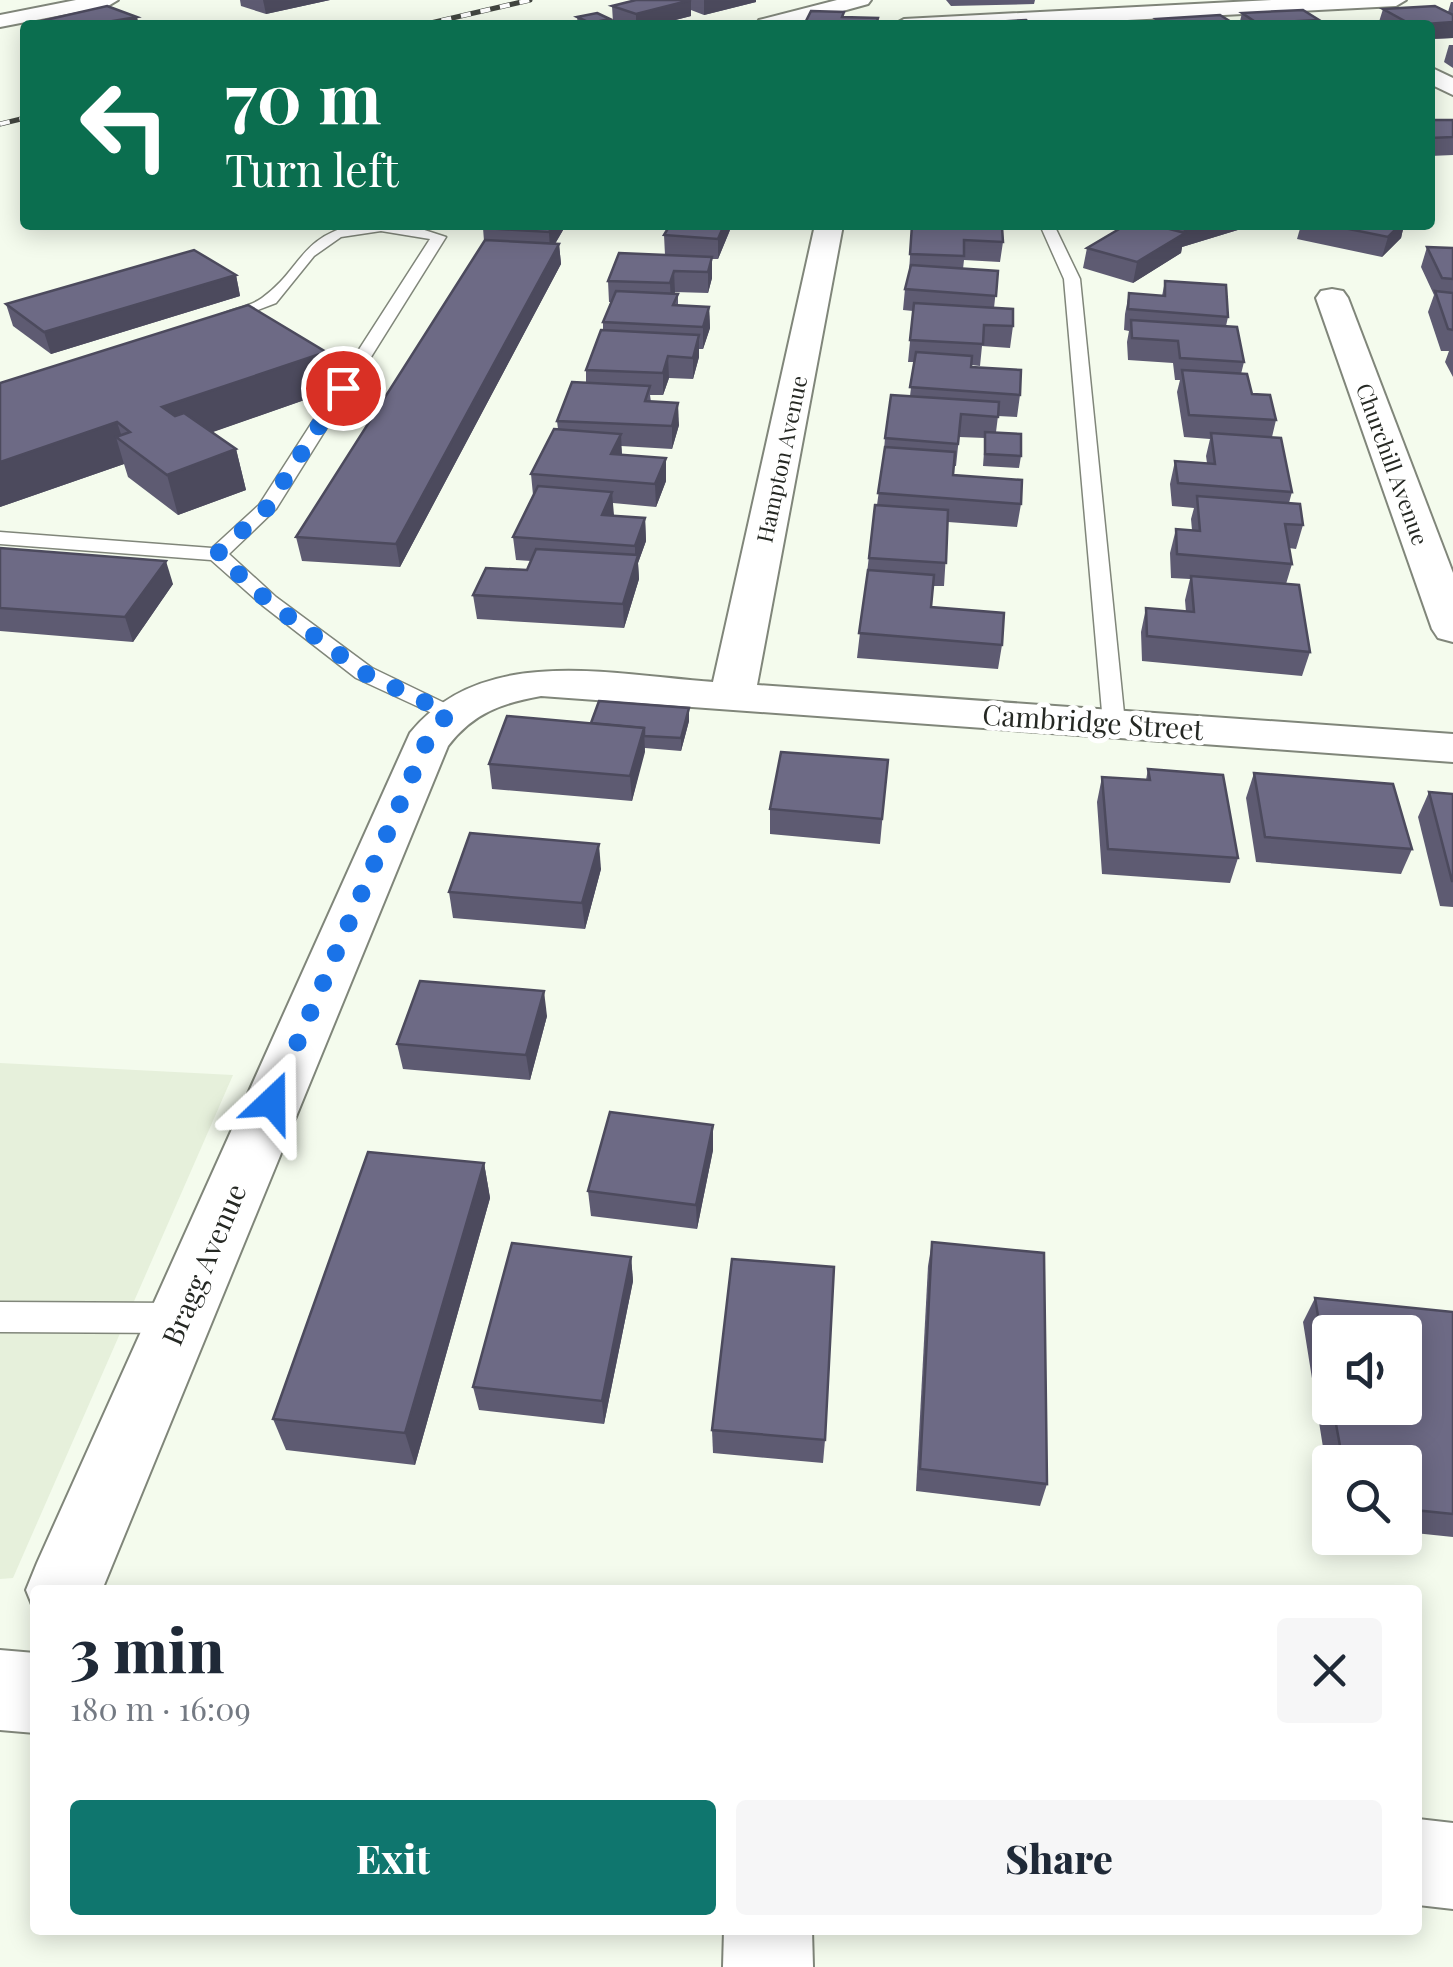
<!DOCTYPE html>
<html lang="en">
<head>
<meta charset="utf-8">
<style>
	:root { --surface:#fff; --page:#f6f6f7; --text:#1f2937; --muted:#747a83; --accent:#0f766e }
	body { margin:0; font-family:"Playfair Display",serif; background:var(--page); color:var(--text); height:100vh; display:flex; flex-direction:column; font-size:38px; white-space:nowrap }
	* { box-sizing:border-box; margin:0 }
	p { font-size:32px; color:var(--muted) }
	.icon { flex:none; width:55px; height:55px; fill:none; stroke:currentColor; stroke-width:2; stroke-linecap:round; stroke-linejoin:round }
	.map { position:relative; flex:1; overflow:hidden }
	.panel { position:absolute; left:30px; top:1585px; width:1392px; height:350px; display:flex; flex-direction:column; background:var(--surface); border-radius:10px; box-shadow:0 5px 25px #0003 }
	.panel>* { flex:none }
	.hud { position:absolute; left:20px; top:20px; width:1415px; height:210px; border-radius:10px; box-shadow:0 5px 25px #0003; background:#0b6e4f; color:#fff; overflow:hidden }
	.buttons { position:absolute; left:1312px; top:1315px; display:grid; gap:20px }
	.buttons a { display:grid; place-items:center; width:110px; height:110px; border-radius:10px; background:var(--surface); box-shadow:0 5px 25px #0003; font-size:50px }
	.pin { position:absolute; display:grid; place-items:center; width:85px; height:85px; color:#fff; margin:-42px; border:5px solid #fff; border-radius:50%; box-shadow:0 2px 10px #0007 }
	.me { position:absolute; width:110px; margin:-55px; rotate:23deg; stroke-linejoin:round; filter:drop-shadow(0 0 8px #0008) }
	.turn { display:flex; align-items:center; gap:35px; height:210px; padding:0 40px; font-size:45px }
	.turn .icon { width:130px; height:130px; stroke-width:2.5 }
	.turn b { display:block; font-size:70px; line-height:85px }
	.round { display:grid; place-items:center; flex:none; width:105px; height:105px; border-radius:10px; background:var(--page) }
	.overview { display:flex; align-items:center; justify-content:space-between; height:170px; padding:0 40px }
	h1 { font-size:60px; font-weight:800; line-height:75px }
	.cta { display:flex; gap:20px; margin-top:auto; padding:20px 40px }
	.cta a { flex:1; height:115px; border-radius:10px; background:var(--accent); color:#fff; font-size:40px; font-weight:800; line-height:115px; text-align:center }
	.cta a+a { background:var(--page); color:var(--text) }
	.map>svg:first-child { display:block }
	.built { fill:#e6f0db }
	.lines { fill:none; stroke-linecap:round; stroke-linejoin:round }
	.lane-casing { stroke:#80867a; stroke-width:3 }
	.street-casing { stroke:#80867a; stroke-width:4 }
	.secondary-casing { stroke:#80867a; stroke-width:4 }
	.lane { fill:#fff; fill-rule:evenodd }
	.street { fill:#fff; fill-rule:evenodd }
	.secondary { fill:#fff; fill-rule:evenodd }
	.rail-casing { stroke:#424640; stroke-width:5 }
	.rail { stroke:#fff; stroke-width:4; stroke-dasharray:10; stroke-linecap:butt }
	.wall { fill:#5e5b72; fill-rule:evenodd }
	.shaded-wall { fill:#4c4a5d }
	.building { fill:#6d6a85; stroke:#4c4a5d; stroke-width:2.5 }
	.route { stroke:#1a73e8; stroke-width:18; stroke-dasharray:0 32.4 }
	.labels { text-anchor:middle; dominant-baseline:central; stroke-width:10; stroke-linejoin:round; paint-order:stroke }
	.far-street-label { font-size:22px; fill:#252823; stroke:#fff }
	.street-label { font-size:28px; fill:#252823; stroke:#fff }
</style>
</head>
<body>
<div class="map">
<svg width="1453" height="1967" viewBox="0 0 1453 1967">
	<rect width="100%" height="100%" fill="#f4fbed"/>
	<polygon class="built" points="0,1063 233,1075 13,1578 0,1579"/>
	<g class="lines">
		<g class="lane-casing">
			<g id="lane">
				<path d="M354 225H409L446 237 276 509 229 554 276 597 372 668 455 708 458 713 447 720 356 678 262 605 211 560 0 544V532L212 548 259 505 430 239 381 231 341 237 314 256 276 303 219 325 211 320C225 309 247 309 262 298 300 271 300 237 354 225Z"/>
				<polygon points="1040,225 1054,225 1080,279 1125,723 1114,730 1103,723 1064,279"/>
				<polygon points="0,1302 180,1303 192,1308 197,1318 192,1328 180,1333 0,1332"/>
			</g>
		</g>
		<g class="street-casing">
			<g id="street">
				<polygon points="837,0 871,0 868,4 792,25 756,25 759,20"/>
				<polygon points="1272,0 1406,0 1396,6 1031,25 893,25 904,19"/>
				<polygon points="1430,67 1453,78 1453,95 1430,84"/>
				<path d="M815 225H843L757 685 1453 734V762L541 696C502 703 473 713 448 746L102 1590H35V1612L26 1590 37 1563 410 733C483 643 612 675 713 682Z"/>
				<polygon points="1332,289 1343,291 1348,298 1453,573 1453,642 1438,638 1432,629 1316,298 1321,291"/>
				<polygon points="724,1930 812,1930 813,1967 723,1967"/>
			</g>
		</g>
		<g class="secondary-casing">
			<g id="secondary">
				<polygon points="76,0 118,0 108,6 0,27 0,15"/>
				<polygon points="0,1650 35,1653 35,1733 0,1730"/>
				<polygon points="1418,1819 1453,1823 1453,1909 1418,1905"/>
			</g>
		</g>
		<use href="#lane" class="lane"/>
		<use href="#street" class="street"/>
		<use href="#secondary" class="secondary"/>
		<g class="rail-casing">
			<g id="rail">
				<polyline points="422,25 530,0"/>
				<polyline points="0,124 25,118"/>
			</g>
		</g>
		<use href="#rail" class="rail"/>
	</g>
	<g class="wall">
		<polygon points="240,0 330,0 266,14 241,6"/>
		<polygon points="636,0 756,0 756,2 704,15 691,10 691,16 656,25 623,25 613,22 612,6"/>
		<polygon points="946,0 1035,0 1034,4 951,6"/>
		<polygon points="1451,2 1453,2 1453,38 1430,39 1430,25 1378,25 1383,9 1448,12"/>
		<polygon points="1242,13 1319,20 1318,25 1239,25"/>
		<polygon points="577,17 610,19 611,25 578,25"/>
		<polygon points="1449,45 1453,45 1453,68 1444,62"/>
		<polygon points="1430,120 1453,120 1453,155 1430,156"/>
		<polygon points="485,225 566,225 555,244 559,244 561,264 400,567 302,561 296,537 484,241 483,228"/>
		<polygon points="912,225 1003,242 1000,262 964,260 963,269 998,271 994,308 1013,326 1010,348 982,346 980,366 971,365 971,367 1020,395 1017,417 998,416 996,432 1021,456 1019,468 983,466 985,438 959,437 956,466 954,466 953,475 1021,504 1017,527 948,522 944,586 933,586 931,607 1002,645 998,669 857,658 875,505 877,505 883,461 885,438 910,396 914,362 908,362 913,311 903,310 905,289 909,272"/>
		<polygon points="1126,225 1242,225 1241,229 1182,247 1181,253 1133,283 1083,268 1087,248"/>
		<polygon points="1301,225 1404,225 1401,238 1382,257 1297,239"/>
		<polygon points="730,230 718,259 712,259 712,278 708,293 675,292 674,293 678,294 678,305 709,307 710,328 703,349 699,349 699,357 693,379 669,378 663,395 650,395 651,402 679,425 672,449 621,446 622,455 666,481 656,507 613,503 613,515 645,518 646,541 638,563 639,579 624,628 477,619 473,595 527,570 531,561 516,560 513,537 533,495 531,474 558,429 557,421 586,383 586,370 603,331 603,322 611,302 609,302 608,281 665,255 664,235"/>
		<polygon points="1427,247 1453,248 1453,377 1445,362 1449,351 1441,351 1428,312 1434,295 1421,267"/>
		<polygon points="236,275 240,296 51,354 13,326 6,304"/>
		<polygon points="1165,281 1228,317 1226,326 1244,362 1241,374 1252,394 1276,420 1272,437 1292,492 1289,503 1303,525 1296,549 1289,548 1292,564 1286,584 1310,652 1302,676 1142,661 1141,632 1146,608 1186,612 1185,600 1190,579 1171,578 1170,553 1176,529 1192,530 1191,519 1194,508 1172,506 1170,484 1175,461 1207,463 1206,456 1210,439 1184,437 1177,392 1180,380 1175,380 1173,363 1128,360 1127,342 1129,331 1124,330 1125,314 1129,293 1162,296"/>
		<polygon points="0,383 333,390 212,432 236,449 246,490 178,515 128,477 124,464 0,507"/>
		<polygon points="0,548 173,584 133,642 0,631"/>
		<polygon points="689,721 681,751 645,748 632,801 492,789 489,764 591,723"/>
		<polygon points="888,760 880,844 770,834 770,809"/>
		<polygon points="1148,769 1238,858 1230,883 1102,874 1097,802 1102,777 1146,780"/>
		<polygon points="1254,773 1412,849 1401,874 1256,862 1246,798"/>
		<polygon points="1429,792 1453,794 1453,907 1440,906 1418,817"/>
		<polygon points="601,869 585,929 453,918 449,892"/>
		<polygon points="547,1016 530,1080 403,1069 397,1044"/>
		<polygon points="713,1125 713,1150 697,1229 591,1216 588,1191"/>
		<polygon points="484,1163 490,1198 415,1465 286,1450 273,1419"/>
		<polygon points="932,1242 1047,1484 1040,1506 916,1491 928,1266"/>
		<polygon points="631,1257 633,1281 604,1424 479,1410 473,1387"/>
		<path d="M1315 1298 1453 1312V1537L1405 1532V1462H1330V1491L1303 1322ZM1330 1332 1405 1408H1330Z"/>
		<polygon points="712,1430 825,1440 823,1463 713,1453"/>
	</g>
	<g class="shaded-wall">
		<polygon points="263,0 330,0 266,14"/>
		<polygon points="691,0 691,16 656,25 636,25 636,14"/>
		<polygon points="704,0 756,0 756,2 704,15"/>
		<polygon points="137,17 139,25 89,25"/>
		<polygon points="610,19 611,25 590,25 590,23"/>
		<polygon points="1453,22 1453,38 1430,39 1430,25 1412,25"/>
		<polygon points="553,225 566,225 550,252 549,232"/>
		<polygon points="724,225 730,225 730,230 718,259 718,239"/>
		<polygon points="1194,225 1242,225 1241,229 1182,247 1181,253 1133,283 1137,262 1183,235 1184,228"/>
		<polygon points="1400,225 1404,225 1401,238 1382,257 1388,237"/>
		<polygon points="559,244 561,264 400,567 396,544"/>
		<polygon points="712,257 712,278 708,293 708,272"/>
		<polygon points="674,271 675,292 671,304 670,283"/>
		<polygon points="236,275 240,296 51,354 44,332"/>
		<polygon points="709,307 710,328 703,349 703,327"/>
		<polygon points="699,335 699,357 693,379 693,358"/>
		<polygon points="326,352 333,390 173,446 162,407"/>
		<polygon points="668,356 669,378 663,395 663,373"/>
		<polygon points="678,403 679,425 672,449 672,426"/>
		<polygon points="117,422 124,443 116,437 124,464 0,507 0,462"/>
		<polygon points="621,434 622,456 611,454"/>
		<polygon points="236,449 246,490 178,515 167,475"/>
		<polygon points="666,458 666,481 656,507 655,484"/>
		<polygon points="612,492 614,515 602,515"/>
		<polygon points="645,518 646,541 638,563 639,579 624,628 623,604 635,562 635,546"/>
		<polygon points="166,561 173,584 133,642 125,617"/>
		<polygon points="689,708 689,721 681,751 681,738"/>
		<polygon points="644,728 645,752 632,801 630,776"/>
		<polygon points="599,844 601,869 585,929 582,903"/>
		<polygon points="544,991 547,1016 530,1080 526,1055"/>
		<polygon points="713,1125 713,1150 697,1229 696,1205"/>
		<polygon points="484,1163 490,1198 415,1465 405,1433"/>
		<polygon points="631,1257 633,1281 604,1424 602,1401"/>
	</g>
	<g class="building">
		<polygon points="636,0 691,0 636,14 612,6"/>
		<polygon points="107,6 137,17 89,25 51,25 41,21"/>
		<polygon points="1435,6 1453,15 1453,22 1412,25 1383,9"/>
		<polygon points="1303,10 1319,20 1299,21 1306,25 1260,25 1242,13"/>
		<polygon points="811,11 844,12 842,17 878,18 876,25 804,25"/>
		<polygon points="597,13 610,19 590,23 577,17"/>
		<polygon points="1220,15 1236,25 1165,25 1156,19"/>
		<polygon points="1026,20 1031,25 961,24"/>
		<polygon points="1430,120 1453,120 1453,137 1430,138"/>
		<polygon points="485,225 553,225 549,232 483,228"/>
		<polygon points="670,225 724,225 718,239 664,235"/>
		<polygon points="912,225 1002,227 1003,242 964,240 964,256 910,254"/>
		<polygon points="1126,225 1154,225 1185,233 1137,262 1087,248"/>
		<polygon points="1329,225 1400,225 1388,237"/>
		<polygon points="485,240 559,244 396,544 296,537"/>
		<polygon points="1427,247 1453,248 1453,279 1442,278"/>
		<polygon points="194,250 236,275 44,332 6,304"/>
		<polygon points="619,253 712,257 708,272 674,271 670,283 608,281"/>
		<polygon points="911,265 998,271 996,296 905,289"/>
		<polygon points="1165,281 1226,285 1228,317 1128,309 1129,293 1165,296"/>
		<polygon points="616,291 678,294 673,305 709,307 703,327 603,322"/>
		<polygon points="1435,291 1453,293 1453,330 1448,329"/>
		<polygon points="914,303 1013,309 1013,326 984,325 983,344 910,340"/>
		<polygon points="248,305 326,352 162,407 175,416 184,413 236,449 167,475 116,437 130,432 117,422 0,462 0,383"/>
		<polygon points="1131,320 1237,327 1244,362 1180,358 1178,341 1132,338"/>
		<polygon points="601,330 699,335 693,358 668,356 663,373 586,370"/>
		<polygon points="916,352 972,356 971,367 1021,370 1020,395 910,387"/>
		<polygon points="1182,370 1247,374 1252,394 1270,395 1276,420 1189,415"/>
		<polygon points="572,382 650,386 645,401 678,403 672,426 557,421"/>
		<polygon points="891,395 999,402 998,417 961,414 958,444 885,438"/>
		<polygon points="554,429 621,434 611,454 666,458 655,484 531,474"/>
		<polygon points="985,432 1021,434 1021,456 985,454"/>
		<polygon points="1211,433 1281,438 1292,492 1178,483 1175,461 1215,464"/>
		<polygon points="885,447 955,452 953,475 1022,480 1021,504 878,493"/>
		<polygon points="538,486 612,492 602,515 645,518 635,546 513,537"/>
		<polygon points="1197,496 1300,504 1303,525 1285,524 1292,564 1177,554 1176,529 1200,531"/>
		<polygon points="875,505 948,510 946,563 869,558"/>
		<polygon points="0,548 166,561 125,617 0,608"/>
		<polygon points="536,549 638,555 623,604 473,595 486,568 527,570"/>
		<polygon points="868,570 934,575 931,607 1004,613 1002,645 859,633"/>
		<polygon points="1191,576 1299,585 1310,652 1147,636 1146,608 1194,612"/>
		<polygon points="599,701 689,708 681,738 644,736 644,728 591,723"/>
		<polygon points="507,716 644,728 630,776 489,764"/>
		<polygon points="781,752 888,760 882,819 770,809"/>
		<polygon points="1148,769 1223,775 1238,858 1108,849 1102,777 1150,780"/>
		<polygon points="1254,773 1393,784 1412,849 1265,837"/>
		<polygon points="1429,792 1453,794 1453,881 1452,881"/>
		<polygon points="470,833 599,844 582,903 449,892"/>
		<polygon points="420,981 544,991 526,1055 397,1044"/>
		<polygon points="610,1112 713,1125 696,1205 588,1191"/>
		<polygon points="368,1152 484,1163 405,1433 273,1419"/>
		<polygon points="932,1242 1044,1253 1047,1484 920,1469"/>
		<polygon points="512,1243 631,1257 602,1401 473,1387"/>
		<polygon points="732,1259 834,1267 825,1440 712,1430"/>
		<polygon points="1315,1298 1453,1312 1453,1514 1405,1509 1405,1462 1343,1462 1333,1408 1405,1408 1405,1332 1330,1332 1330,1387"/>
	</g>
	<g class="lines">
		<polyline class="route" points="272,1102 426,743 448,713 364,673 269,602 217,554 266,509 343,388"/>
	</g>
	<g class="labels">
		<g class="far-street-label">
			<text transform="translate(781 459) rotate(-78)">Hampton Avenue</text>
			<text transform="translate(1393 464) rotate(70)">Churchill Avenue</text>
		</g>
		<g class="street-label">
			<text transform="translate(1093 721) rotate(4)">Cambridge Street</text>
			<text transform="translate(203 1264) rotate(-67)">Bragg Avenue</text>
		</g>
	</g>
</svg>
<div class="buttons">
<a><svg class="icon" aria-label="sound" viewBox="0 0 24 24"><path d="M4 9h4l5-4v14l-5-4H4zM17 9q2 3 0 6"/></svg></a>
<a><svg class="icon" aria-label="search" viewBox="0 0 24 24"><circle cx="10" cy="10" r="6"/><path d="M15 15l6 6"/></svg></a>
</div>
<div class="pin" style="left:343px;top:388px;background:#d93025"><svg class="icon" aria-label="arrive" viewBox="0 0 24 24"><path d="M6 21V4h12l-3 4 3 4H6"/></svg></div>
<svg class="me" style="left:272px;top:1102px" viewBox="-20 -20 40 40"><path d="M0-17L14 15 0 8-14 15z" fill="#1a73e8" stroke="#fff" stroke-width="4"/></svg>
<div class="hud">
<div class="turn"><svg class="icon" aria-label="left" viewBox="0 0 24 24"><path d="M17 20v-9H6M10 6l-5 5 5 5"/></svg><div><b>70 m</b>Turn left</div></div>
</div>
<section class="panel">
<div class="overview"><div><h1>3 min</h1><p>180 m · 16:09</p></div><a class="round"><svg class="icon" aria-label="close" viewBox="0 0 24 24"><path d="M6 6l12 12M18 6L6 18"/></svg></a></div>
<div class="cta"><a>Exit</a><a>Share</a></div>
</section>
</div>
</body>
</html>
